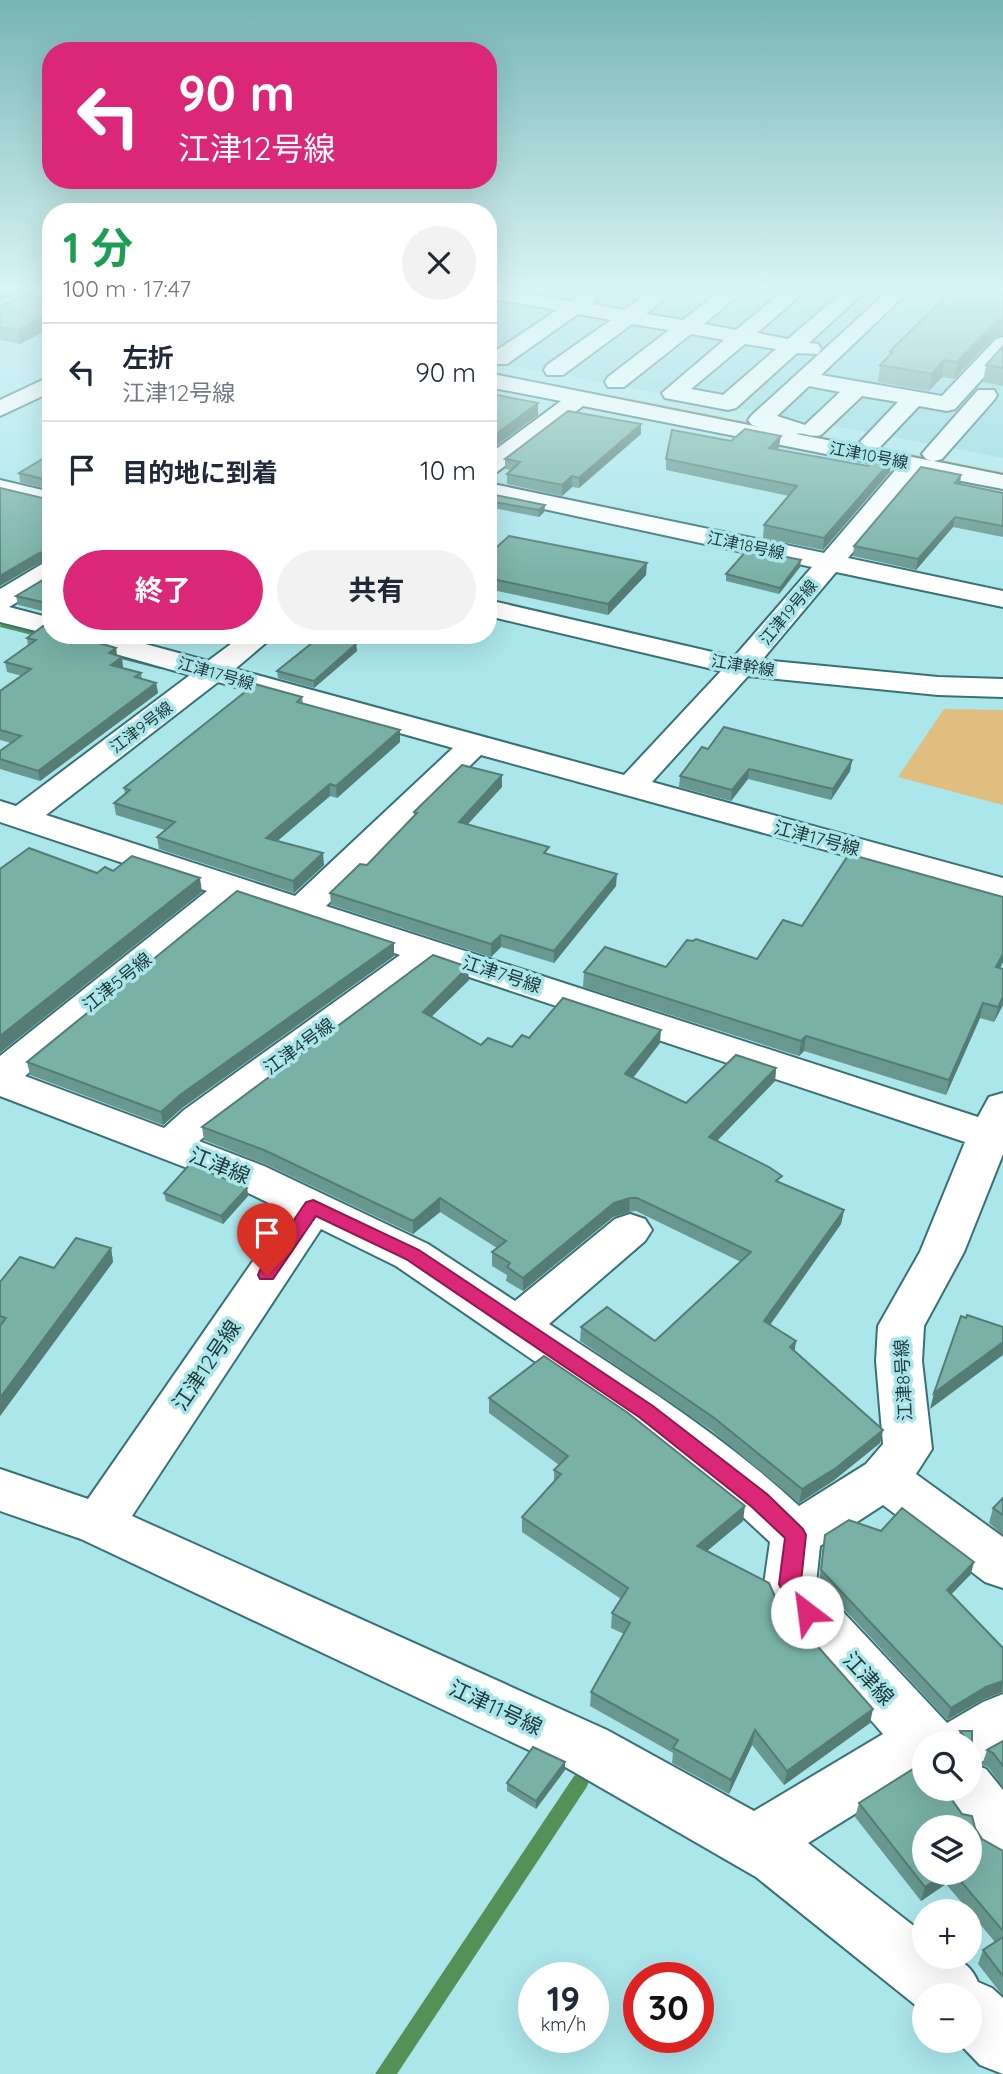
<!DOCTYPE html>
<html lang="ja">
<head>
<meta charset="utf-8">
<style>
	:root { --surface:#fff; --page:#f2f2f3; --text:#1f2937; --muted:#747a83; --line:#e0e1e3; --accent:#db2777 }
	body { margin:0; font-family:Quicksand,"Noto Sans JP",sans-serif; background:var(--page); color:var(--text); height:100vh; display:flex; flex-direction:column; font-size:26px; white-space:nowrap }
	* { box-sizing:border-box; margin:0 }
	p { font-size:23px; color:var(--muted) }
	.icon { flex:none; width:38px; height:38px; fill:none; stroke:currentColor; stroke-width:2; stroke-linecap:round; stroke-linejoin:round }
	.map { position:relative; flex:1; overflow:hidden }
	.drawer { position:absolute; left:42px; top:203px; width:455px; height:441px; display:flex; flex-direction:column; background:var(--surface); border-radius:28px; box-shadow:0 7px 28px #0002 }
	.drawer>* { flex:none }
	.guide { position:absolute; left:42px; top:42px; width:455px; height:147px; border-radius:28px; box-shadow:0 7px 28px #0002; background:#db2777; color:#fff; overflow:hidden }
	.fabs { position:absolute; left:912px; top:1731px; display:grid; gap:14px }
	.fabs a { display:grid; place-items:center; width:70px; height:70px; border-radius:50%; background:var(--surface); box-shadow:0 7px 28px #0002; font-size:35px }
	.speed { position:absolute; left:518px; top:1962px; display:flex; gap:14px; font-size:35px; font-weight:700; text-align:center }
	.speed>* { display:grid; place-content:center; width:91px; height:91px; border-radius:50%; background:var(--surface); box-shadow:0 7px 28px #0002; line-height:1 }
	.speed small { font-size:18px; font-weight:400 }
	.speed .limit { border:10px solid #d22; background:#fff; color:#111 }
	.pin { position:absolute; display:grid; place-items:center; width:60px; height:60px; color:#fff; margin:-72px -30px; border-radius:50% 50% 50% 0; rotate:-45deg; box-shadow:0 0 7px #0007 }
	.pin .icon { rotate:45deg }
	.me { position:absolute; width:77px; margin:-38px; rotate:330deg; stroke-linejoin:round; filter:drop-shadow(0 0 5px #0008) }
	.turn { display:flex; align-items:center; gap:24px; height:147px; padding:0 21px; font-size:32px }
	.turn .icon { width:91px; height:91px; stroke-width:2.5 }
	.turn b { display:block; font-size:49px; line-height:60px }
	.round { display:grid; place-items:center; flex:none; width:74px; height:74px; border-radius:37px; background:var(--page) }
	.head { display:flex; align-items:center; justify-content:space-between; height:119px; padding:0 21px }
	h1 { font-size:42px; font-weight:700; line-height:52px; color:#1e9e55 }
	.primary-button { display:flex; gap:14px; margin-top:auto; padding:14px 21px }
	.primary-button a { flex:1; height:80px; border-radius:42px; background:var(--accent); color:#fff; font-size:28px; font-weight:700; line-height:80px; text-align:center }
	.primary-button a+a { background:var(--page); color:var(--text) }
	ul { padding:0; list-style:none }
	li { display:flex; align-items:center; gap:21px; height:98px; padding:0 21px; border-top:2px solid var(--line) }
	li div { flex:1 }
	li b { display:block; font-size:26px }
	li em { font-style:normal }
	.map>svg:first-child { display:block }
	.built { fill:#95d9df }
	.green { fill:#e0be80 }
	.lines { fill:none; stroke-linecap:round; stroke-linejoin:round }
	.stream { fill:#549157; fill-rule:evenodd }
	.minor-casing { stroke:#387176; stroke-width:4 }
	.minor { fill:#fff; fill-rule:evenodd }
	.wall { fill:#689890; fill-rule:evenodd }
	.shaded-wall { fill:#557c75 }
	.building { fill:#79b1a7; stroke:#557c75; stroke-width:2 }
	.route { fill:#db2777; stroke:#8e194d; stroke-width:2 }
	.labels { text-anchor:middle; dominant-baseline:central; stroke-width:7; stroke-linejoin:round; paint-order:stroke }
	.far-street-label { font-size:16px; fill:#20393a; stroke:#abe6eb }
	.street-label { font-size:18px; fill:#20393a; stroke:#abe6eb }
	.near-street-label { font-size:21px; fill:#20393a; stroke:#abe6eb }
</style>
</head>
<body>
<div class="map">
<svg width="1003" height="2074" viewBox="0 0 1003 2074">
	<rect width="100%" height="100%" fill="#abe6eb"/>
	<polygon class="built" points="488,288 1003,288 1003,458 488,361"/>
	<g class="green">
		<polygon points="612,395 1003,472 1003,475 609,398"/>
		<polygon points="944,709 1003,710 1003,805 898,777"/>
	</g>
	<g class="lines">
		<g class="stream">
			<polygon points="1,622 47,633 49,635 44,638 0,627"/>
			<polygon points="120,653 163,664 165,666 160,669 117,658 115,656"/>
			<polygon points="580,1773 586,1776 589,1782 586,1788 397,2074 375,2074 574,1776"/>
		</g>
		<g class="minor-casing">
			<g id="minor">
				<path d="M488 288 571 301 580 295H594L597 299 592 304 624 310 655 288H678L646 314 683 320 724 288H747L704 324 736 330 787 288H809L757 333 788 339 844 291H858L861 295 809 343 818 344 821 349 818 354 797 353 736 408 728 410 665 398 662 393 724 340 691 334 624 387H608L605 382 608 377 669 330 632 324 563 375H547L544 370 547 365 611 320 578 314 507 364H491L488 359 491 354 557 310 488 298ZM745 344 776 349 723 395 691 389Z"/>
				<path d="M882 288H905L908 292 821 375 942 396 996 339 1003 337V356L955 409 947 411 919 406 880 447 872 449 932 461 926 459 922 454 926 449 978 390H994L997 395 994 400 942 459 934 461 1003 475V489L920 473 848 558 1003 591V607L836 572 762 660 938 677 1003 679V697L938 695 748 676 652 782 1003 878V899L481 755 326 906 978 1117 989 1097 1003 1093V1154L964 1252 924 1326 922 1361 932 1449 916 1474 1003 1537V1588L985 1582 883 1505 820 1546 816 1583 947 1723 983 1702 1003 1694V1750L976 1765 986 1769 1003 1790V1865C984 1857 970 1849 970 1827H960L946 1807 938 1788H970V1743H924V1771L808 1843 924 1934V1956C948 1956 967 1956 978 1982L992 1988 1003 1998V2074L980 2065 956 2040H970V1995H924V2012L756 1877 567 1768 81 1539 0 1511V1469L88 1499 287 1212 234 1186 0 1096V1056L207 891 0 822V801L16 806 190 675 69 641 65 635H112L208 661 243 635H275L235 669 624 775 721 671 488 616V600L734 657 812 567 488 497V483L824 553 897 468 583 406 497 472 488 474V455L561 401 488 387V373L759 427 752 425 748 420 752 415 886 293ZM809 386 840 392 805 425 777 416ZM862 396 898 402 860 442 868 448 796 434C805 432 810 438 821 435ZM218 682 453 748 295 896 46 815ZM238 901 400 955 184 1110 164 1128 25 1076ZM433 965 965 1142 920 1252 878 1326 876 1361 883 1444 866 1464 799 1506C724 1436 635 1380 549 1324L645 1241 652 1230 645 1219 630 1214 615 1219 515 1301 428 1244 264 1166 199 1141ZM321 1229 396 1266 629 1426 742 1516 770 1542 764 1584 776 1612 883 1734 754 1811 607 1730 132 1516Z"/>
				<polygon points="51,376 51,392 0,416 0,400"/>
				<polygon points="0,480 51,492 51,507 0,494"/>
				<polygon points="51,562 51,582 9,607 51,618 52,635 0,622 0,589 42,564"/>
			</g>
		</g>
		<use href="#minor" class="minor"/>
	</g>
	<g class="wall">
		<polygon points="0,288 51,288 51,328 20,344 0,340 0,306 51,298 51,295 26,290 0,300"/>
		<polygon points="1003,288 1003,335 994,337 954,379 942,377 929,391 878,382 880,365 889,356 890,351"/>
		<polygon points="1003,346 1003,386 983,382 986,365"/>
		<polygon points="641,434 579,488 572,487 562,496 507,484 507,474 511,470 505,469 505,459"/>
		<polygon points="731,441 779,447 778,449 890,472 823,550 763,538 764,525 789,496 666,470 666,459"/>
		<polygon points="51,454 51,490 20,482 19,473"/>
		<polygon points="960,484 1003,493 1003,537 953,527 916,570 853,556 854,546"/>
		<polygon points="488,495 545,505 544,512 539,517 488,507"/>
		<polygon points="488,555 646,575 608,615 488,589"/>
		<polygon points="800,567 779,594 726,581 726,574"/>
		<polygon points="51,575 51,613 18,605 16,596"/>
		<polygon points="51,635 116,648 117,656 123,667 122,668 141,673 142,679 156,683 158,693 40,781 0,769 0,751 11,743 0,740 0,691 22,676 7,672 5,662 28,646 27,638"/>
		<polygon points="123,635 146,635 140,640"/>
		<polygon points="356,644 357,651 314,688 278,678 277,671"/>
		<polygon points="302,697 303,704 400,730 400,742 337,798 330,796 277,841 324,865 294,893 159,849 157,837 165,830 116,815 114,803 125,794 124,788"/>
		<polygon points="708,749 852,760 850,771 831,800 748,779 731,801 679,787 680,776"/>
		<polygon points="502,787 467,824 549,855 616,886 554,963 501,947 491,957 331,905 330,893 367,865 414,816 414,812"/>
		<polygon points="802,926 1003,962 1000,968 1003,1005 994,1022 980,1018 946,1095 804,1051 799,1056 583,987 584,972 757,959"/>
		<polygon points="394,956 182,1108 163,1125 30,1075 27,1062"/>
		<polygon points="469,980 431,1017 481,1045 512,1047 529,1038 660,1043 633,1078 686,1103 776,1068 775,1081 717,1141 781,1183 844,1210 841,1224 770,1324 796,1341 794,1351 883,1430 880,1443 833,1481 799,1503 711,1430 580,1341 581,1327 655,1341 741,1262 636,1211 629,1212 613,1217 523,1291 506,1281 507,1275 492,1266 492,1252 497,1248 440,1212 413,1234 265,1164 204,1140 202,1127"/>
		<polygon points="247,1188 248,1196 223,1224 166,1201 164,1193"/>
		<polygon points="111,1248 113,1262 0,1416 0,1282 54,1268"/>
		<polygon points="489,1398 743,1521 707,1551 776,1599 870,1723 784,1785 752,1745 729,1794 672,1763 673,1753 590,1706 591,1692 624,1634 611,1628 612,1613 621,1599 522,1532 522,1517 554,1483 554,1470 559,1465 489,1413"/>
		<polygon points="1003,1498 1003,1535 989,1523 993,1508"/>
		<polygon points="825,1535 971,1574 951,1594 1003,1648 1003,1692 1002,1692 982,1700 947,1720 819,1582"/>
		<polygon points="960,1731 972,1731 972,1771 970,1779 970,1743 957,1741"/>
		<polygon points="1003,1741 1003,1787 988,1767 982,1765 987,1750"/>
		<polygon points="565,1762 565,1770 536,1809 507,1791 507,1783"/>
		<path d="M948 1794 962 1814 975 1828 982 1839 1003 1851V1996L978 1964 983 1950 995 1942 946 1884 921 1901 855 1817 859 1803ZM970 1827V1872H924Z"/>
	</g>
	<g class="shaded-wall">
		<polygon points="0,288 26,288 26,290 0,300"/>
		<polygon points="51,313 51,328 20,344 18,330"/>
		<polygon points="1003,319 1002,334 994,337 954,379 957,362 997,321"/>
		<polygon points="944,360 942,377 929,391 932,374"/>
		<polygon points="538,403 538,415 488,452 488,440"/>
		<polygon points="641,424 641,434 579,488 579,478"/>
		<polygon points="781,436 779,447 768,459 769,448"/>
		<polygon points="892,460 890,472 823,550 824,538"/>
		<polygon points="961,475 960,485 955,483"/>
		<polygon points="572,476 572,487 562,496 562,485"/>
		<polygon points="545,505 544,512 539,517 539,510"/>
		<polygon points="955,517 953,527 916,570 918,559"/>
		<polygon points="51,551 51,560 41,562 0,586 0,576 39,553"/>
		<polygon points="801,560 800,567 779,594 780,588"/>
		<polygon points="647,563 646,575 608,615 608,604"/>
		<polygon points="139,635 146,635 140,640"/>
		<polygon points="356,644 357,651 314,688 314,681"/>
		<polygon points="116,648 117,657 109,653"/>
		<polygon points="122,657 123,667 113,674 111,665"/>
		<polygon points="156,683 158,693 40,781 38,771"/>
		<polygon points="400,730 400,742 337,798 336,786"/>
		<polygon points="852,760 850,771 831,800 833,789"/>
		<polygon points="749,769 748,779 731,801 732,790"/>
		<polygon points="502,775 502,787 459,834 459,822"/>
		<polygon points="330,784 330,796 267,850 266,838"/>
		<polygon points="323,853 324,865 294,893 293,881"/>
		<polygon points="617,874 616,886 554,963 554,951"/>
		<polygon points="200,878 202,892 0,1053 0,1036"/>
		<polygon points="501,935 501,947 491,957 491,944"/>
		<polygon points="394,943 394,956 182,1108 163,1125 161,1112 180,1095"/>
		<polygon points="1003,954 1003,962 993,982 996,967"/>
		<polygon points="468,967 469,980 423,1025 423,1012"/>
		<polygon points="1003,997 1003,1005 994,1022 998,1007"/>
		<polygon points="983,1003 980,1018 946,1095 949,1080"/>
		<polygon points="661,1030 660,1043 625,1088 625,1074"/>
		<polygon points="806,1036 804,1051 799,1056 801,1041"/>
		<polygon points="776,1068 775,1081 708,1150 709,1137"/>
		<polygon points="247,1188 248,1196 223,1224 221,1216"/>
		<polygon points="440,1198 440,1212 413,1234 413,1221"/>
		<polygon points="630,1198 629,1212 613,1217 523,1291 523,1278 614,1203"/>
		<polygon points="844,1210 841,1224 763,1335 764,1321"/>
		<polygon points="111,1248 113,1262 0,1416 0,1398"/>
		<polygon points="796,1341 794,1355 790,1347"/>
		<polygon points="1003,1342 1003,1355 930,1409 934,1393"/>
		<polygon points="883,1430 880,1443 833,1481 799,1503 802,1489"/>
		<polygon points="745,1506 743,1521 695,1561 697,1546"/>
		<polygon points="974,1562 971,1574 944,1602 947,1590"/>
		<polygon points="1003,1681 1002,1692 982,1700 947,1720 951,1708 986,1687"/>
		<polygon points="873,1709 870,1723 784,1785 787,1771"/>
		<polygon points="755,1730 752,1745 729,1794 731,1780"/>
		<polygon points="565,1762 565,1770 536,1809 536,1801"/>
		<polygon points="948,1872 950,1872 946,1884 921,1901 925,1887"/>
	</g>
	<g class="building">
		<polygon points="954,288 1003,288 1003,319 997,321 957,362 944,360 932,374 880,365 893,352 890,351"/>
		<polygon points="51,293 51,313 18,330 0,327 0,306 26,295 51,298"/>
		<polygon points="1003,346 1003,368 986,365"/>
		<polygon points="497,395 538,403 488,440 488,402"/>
		<polygon points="568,411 641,424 579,478 572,476 562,485 507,474 520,462 505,459"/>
		<polygon points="745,429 781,436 769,448 868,466 876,457 892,460 824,538 764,525 797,486 666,459 672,430 731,441"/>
		<polygon points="51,454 51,481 19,473"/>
		<polygon points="921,467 961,475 955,483 1003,493 1003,526 955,517 918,559 854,546"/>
		<polygon points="0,488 51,500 51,551 39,553 0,576"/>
		<polygon points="490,494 545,505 539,510 488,501 488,495"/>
		<polygon points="509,536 647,563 608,604 488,578 488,555"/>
		<polygon points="748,549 801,560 780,588 726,574"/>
		<polygon points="51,575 51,604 16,596"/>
		<polygon points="43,626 51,627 51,635 71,635 116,648 109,653 122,657 111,665 141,673 135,677 156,683 38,771 0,759 0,751 21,736 0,730 0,691 31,669 5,662 36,640 27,638"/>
		<polygon points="322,635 348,635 356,644 314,681 277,671"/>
		<polygon points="255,684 302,697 297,702 400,730 336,786 330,784 266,838 323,853 293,881 157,837 175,822 114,803 130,790 124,788"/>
		<polygon points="724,727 852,760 833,789 749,769 732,790 680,776 702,747 708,749"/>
		<polygon points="462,765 502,775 459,822 549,847 544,853 617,874 554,951 501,935 491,944 330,893 360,864 367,865 417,813 414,812"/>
		<polygon points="29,848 97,873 105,867 113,871 132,856 200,878 0,1036 0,869"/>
		<polygon points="849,854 1003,897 1003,954 996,967 1003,969 1003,997 998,1007 983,1003 949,1080 806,1036 801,1041 584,972 605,947 666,967 687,940 693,941 696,939 757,959 783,920 802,926"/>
		<polygon points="237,891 394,943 180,1095 161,1112 27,1062"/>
		<polygon points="433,955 468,967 423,1012 481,1045 488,1038 512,1047 522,1035 529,1038 563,998 661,1030 625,1074 686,1103 736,1055 776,1068 709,1137 769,1167 782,1176 776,1181 844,1210 764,1321 796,1341 790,1347 883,1430 836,1468 802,1489 713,1417 581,1327 607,1307 655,1341 751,1252 637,1198 630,1198 614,1203 523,1278 507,1267 510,1263 492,1252 506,1241 440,1198 413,1221 264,1150 202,1127"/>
		<polygon points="190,1164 247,1188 221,1216 164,1193"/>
		<polygon points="76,1238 111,1248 0,1398 0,1326 6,1318 0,1316 0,1282 20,1257 54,1268"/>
		<polygon points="967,1315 1003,1327 1003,1342 934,1393 961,1316 966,1318"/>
		<polygon points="544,1356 628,1413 745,1506 697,1546 769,1583 776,1599 873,1709 787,1771 755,1730 731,1780 673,1748 678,1740 591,1692 630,1623 612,1613 628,1588 522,1517 561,1474 554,1470 568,1456 489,1398"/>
		<polygon points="1003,1498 1003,1515 993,1508"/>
		<polygon points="902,1508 974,1562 947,1590 1003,1648 1003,1681 986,1687 951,1708 821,1570 825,1535 849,1520 881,1531"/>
		<polygon points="960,1731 972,1731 972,1771 970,1771 970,1743 954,1743 964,1736"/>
		<polygon points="1003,1741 1003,1766 993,1753 987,1750"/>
		<polygon points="533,1747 565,1762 536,1801 507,1783"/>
		<polygon points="924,1762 924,1788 946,1788 948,1794 962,1814 972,1816 975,1828 982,1839 1003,1851 1003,1931 953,1872 970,1872 970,1827 924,1827 924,1872 948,1872 925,1887 859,1803"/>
		<polygon points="1003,1937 1003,1976 983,1950"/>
	</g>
	<linearGradient id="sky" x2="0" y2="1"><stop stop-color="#76b5b3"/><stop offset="0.5" stop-color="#d9f4f6"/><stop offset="1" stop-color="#d9f4f6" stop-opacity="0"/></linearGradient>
	<rect width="1003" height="579" fill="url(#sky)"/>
	<path class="route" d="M313 1200 419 1250 653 1406 767 1494 803 1529 806 1535 801 1582 818 1612 815 1619 807 1622C794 1617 785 1597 779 1584L785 1538 752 1507 639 1417 406 1259 316 1216 273 1279H260L258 1275 260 1270 306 1202Z"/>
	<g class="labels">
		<g class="far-street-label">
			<text transform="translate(869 455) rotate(11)">江津10号線</text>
			<text transform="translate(746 545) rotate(12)">江津18号線</text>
			<text transform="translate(788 612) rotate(-50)">江津19号線</text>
			<text transform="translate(743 665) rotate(9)">江津幹線</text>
			<text transform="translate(216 673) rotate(16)">江津17号線</text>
			<text transform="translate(141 727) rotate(-37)">江津9号線</text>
		</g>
		<g class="street-label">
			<text transform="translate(817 838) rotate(15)">江津17号線</text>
			<text transform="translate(502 974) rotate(18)">江津7号線</text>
			<text transform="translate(117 982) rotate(-39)">江津5号線</text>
			<text transform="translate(299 1046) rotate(-36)">江津4号線</text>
			<text transform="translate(903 1380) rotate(-93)">江津8号線</text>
		</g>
		<g class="near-street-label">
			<text transform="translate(220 1165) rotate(22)">江津線</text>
			<text transform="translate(206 1365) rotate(-56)">江津12号線</text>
			<text transform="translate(869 1678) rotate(47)">江津線</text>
			<text transform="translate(496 1707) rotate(25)">江津11号線</text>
		</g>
	</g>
</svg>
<div class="fabs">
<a><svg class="icon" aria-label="search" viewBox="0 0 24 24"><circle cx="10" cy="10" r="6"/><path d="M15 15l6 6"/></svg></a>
<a><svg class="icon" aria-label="layers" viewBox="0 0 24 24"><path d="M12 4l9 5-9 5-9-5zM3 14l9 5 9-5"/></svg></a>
<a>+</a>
<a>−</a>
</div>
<div class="speed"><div>19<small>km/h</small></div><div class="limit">30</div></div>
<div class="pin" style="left:267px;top:1275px;background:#d93025"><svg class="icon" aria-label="arrive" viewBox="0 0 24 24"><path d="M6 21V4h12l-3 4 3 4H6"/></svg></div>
<svg class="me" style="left:807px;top:1612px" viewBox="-20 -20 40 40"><circle r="19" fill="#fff"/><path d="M0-13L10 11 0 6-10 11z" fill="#db2777"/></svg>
<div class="guide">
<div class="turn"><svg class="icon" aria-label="left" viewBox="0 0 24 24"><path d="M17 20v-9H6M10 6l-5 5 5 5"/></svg><div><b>90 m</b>江津12号線</div></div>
</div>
<section class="drawer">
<div class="head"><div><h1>1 分</h1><p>100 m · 17:47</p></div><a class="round"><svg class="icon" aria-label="close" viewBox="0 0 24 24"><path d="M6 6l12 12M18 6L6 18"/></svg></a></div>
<ul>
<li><svg class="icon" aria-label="left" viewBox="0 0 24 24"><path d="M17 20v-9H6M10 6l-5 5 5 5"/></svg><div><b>左折</b><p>江津12号線</p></div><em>90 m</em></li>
<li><svg class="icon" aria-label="arrive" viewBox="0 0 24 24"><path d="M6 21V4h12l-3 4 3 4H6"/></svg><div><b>目的地に到着</b></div><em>10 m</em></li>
</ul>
<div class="primary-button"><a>終了</a><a>共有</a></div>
</section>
</div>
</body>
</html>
